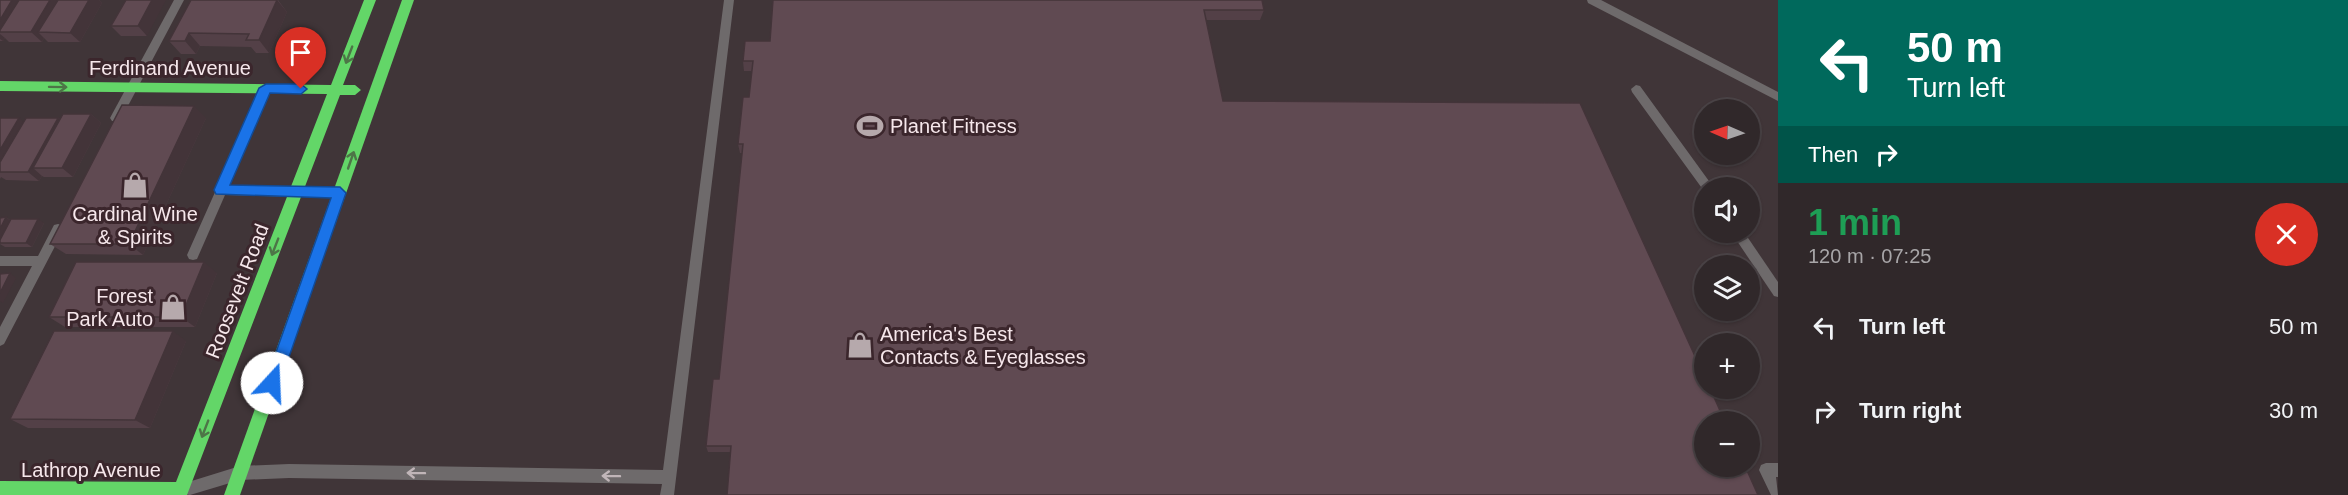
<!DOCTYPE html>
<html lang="en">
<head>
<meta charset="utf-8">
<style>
	:root { --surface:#30282a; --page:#383032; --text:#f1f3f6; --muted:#a8a6a8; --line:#4b4447 }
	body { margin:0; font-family:Arial,sans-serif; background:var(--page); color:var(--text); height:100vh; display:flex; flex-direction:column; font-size:22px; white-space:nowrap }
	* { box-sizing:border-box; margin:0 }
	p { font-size:20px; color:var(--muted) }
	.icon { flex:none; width:33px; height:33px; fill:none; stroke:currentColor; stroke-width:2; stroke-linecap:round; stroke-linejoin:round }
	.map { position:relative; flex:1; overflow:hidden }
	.sheet { display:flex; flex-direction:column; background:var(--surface); width:570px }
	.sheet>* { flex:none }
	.banner { background:#00695c; color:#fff; overflow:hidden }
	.needle { width:39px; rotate:272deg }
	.fabs { position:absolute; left:1694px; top:99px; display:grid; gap:12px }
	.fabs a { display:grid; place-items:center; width:66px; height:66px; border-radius:50%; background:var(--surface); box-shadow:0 2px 4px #0004,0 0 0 2px var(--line); font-size:30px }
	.pin { position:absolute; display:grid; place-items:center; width:51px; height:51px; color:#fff; margin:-62px -26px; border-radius:50% 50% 50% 0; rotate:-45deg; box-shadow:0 0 6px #0007 }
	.pin .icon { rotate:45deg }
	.me { position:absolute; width:66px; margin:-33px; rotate:20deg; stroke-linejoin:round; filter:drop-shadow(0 0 4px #0008) }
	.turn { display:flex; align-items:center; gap:21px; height:126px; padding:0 30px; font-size:27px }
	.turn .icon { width:78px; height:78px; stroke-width:2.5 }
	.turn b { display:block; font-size:42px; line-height:51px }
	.then { display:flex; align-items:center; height:57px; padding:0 30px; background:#0003; gap:12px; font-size:22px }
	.round { display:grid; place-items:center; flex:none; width:63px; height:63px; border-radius:32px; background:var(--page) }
	.summary { display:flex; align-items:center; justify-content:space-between; height:102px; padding:0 30px }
	h1 { font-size:36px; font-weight:800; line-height:45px; color:#1e9e55 }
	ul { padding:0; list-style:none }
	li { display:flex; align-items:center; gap:18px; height:84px; padding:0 30px }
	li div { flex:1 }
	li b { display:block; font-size:22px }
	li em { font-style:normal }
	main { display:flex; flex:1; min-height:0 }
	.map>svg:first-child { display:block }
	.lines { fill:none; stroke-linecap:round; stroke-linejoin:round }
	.lane { fill:#6e6a6b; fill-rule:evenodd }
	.fast { fill:#63d668; fill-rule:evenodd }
	.wall { fill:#534047 }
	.shaded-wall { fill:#433439 }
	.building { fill:#604a52; stroke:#433439; stroke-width:1.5 }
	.oneway { stroke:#4d7547 }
	.oneway2 { stroke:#c0b5b8 }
	.route { fill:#1a73e8; stroke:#114b97; stroke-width:1.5 }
	.labels { text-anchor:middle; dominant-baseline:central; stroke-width:6; stroke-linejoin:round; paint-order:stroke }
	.street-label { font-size:20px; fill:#f6e7eb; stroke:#3b262c }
	.poi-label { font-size:20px; fill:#f6e7eb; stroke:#3b262c; text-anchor:start }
</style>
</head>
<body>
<main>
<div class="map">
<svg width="1778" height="495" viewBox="0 0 1778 495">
	<rect width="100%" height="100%" fill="#403538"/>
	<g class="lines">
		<g class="lane">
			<polygon points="174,0 184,0 120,121 112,121 110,118"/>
			<polygon points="724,0 734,0 674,495 660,495 662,484 289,478 240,480 190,495 182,494 180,489 182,484 240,466 289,464 663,470"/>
			<polygon points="1587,0 1601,0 1778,92 1778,101 1588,3"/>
			<polygon points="266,85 271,89 229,185 339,188 343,190 345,193 343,196 339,198 225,195 197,259 193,260 189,259 187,255 261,89"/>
			<polygon points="1636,85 1640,86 1714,188 1704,188 1704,191 1632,92 1631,89"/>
			<polygon points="58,224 62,225 64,229 4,344 0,346 0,327 32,266 0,266 0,256 38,256 54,225"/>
			<polygon points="1731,232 1744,232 1778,282 1778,297 1774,296"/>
			<polygon points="1766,463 1778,463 1778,477 1776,477 1778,495 1771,495 1759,470 1761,465"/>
		</g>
		<g class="fast">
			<polygon points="364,0 376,0 343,85 355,85 361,90 355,95 340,95 187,495 0,495 0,481 176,482 327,94 0,91 0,81 331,85"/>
			<polygon points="402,0 414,0 240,495 224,495"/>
		</g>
	</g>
	<g class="wall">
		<polygon points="0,0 99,0 102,3 80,42 48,42 44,38 42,42 9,42 5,38 3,41 0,41"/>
		<polygon points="126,0 147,36 121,36 111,26"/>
		<polygon points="191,0 278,0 287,12 269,53 256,53 251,47 200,46 196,54 181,54 169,41"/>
		<polygon points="773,0 1264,10 1260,20 1206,20 731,452 708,452 706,446 719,379 743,153 740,153 738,144 749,97 752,71 744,71 743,61 770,41"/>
		<polygon points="91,114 101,123 73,177 44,177 42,176 39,181 6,180 1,177 0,179 0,118 23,122 58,118 60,119"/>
		<polygon points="206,118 143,255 66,254 50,244"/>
		<polygon points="6,217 10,220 44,223 32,247 5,247 0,244 0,245 0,218"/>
		<polygon points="217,273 195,327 65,327 49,317"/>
		<polygon points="186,341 150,428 28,428 10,419"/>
	</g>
	<g class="shaded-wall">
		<polygon points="12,0 27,0 0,32 0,20"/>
		<polygon points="50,0 66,0 38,32 44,38 42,42 31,32"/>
		<polygon points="89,0 99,0 102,3 80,42 70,33"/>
		<polygon points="152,0 166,0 147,36 138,26"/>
		<polygon points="277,0 287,12 269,53 259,40"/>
		<polygon points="189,33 200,46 196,54 185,41"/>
		<polygon points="0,34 5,38 3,41 0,39"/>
		<polygon points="194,106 206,118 143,255 129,244"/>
		<polygon points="91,114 101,123 73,177 62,168"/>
		<polygon points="19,118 30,127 0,172 0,150"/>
		<polygon points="58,118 69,127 33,168 42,176 39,181 28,172"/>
		<polygon points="6,217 12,222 0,243 0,229"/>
		<polygon points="38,219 44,223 32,247 26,243"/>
		<polygon points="204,262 217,273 195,327 181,317"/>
		<polygon points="10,273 16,278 3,303 0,301 0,293"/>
		<polygon points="173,331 186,341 150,428 135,420"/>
	</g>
	<g class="building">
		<polygon points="0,0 12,0 0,20"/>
		<polygon points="19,0 50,0 31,32 0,32 0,30"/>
		<polygon points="58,0 89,0 70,33 38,32"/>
		<polygon points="126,0 152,0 138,26 111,26"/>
		<polygon points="191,0 277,0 259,40 246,40 249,34 189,33 185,41 169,41"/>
		<polygon points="773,0 1262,0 1264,10 1204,10 1223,101 1580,103 1704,376 1704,388 1710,388 1725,422 1704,422 1704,466 1745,466 1758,495 727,495 731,446 706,446 713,379 719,379 743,144 738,144 743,97 749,97 753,61 743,61 745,41 770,41"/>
		<polygon points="122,105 194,106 129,244 50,244"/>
		<polygon points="63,114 91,114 62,168 33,168"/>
		<polygon points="0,118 19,118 0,150"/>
		<polygon points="26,118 58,118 28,172 0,172 0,162"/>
		<polygon points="6,217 0,229 0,218"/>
		<polygon points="11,219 38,219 26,243 0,243 0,240"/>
		<polygon points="76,262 204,262 181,317 49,317"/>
		<polygon points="10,273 0,293 0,274"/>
		<polygon points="54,331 173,331 135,420 10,419"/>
	</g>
	<defs><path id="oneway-shaft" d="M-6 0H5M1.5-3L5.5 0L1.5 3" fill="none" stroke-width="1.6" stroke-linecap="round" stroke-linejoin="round" transform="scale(1.5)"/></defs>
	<g class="oneway">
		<use href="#oneway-shaft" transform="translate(349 55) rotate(111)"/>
		<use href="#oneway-shaft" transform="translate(58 87) rotate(1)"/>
		<use href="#oneway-shaft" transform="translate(351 160) rotate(-71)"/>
		<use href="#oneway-shaft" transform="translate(275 247) rotate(111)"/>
		<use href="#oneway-shaft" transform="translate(205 429) rotate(111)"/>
	</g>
	<g class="oneway2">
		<use href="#oneway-shaft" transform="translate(416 473) rotate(-179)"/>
		<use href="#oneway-shaft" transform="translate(611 476) rotate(-179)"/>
	</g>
	<polygon class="route" points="266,84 301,84 307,89 301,94 270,93 230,185 340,187 346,193 280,383 277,387 272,390 267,387 265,383 331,198 216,194 214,190 259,88"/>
	<defs>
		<g id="stadium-bare" transform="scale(2.07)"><path d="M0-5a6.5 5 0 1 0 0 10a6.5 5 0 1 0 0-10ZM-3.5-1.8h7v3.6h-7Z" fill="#b6a9ac" stroke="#3b262c" stroke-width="2.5" paint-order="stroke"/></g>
		<g id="shop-bare" transform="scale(2.07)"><path d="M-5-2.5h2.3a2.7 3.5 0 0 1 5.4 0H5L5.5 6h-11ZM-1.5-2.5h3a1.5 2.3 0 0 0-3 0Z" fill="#b6a9ac" stroke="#3b262c" stroke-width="2.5" paint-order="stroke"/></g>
	</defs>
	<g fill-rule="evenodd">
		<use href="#stadium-bare" x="870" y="126"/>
		<use href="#shop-bare" x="135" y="185"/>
		<use href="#shop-bare" x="173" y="307"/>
		<use href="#shop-bare" x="860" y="345"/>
	</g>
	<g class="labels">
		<g class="street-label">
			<text x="170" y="68">Ferdinand Avenue</text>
			<text transform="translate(237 291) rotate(-69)">Roosevelt Road</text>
			<text x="91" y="470">Lathrop Avenue</text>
		</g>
		<g class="poi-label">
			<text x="890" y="126">Planet Fitness</text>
			<text x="135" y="214" text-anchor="middle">Cardinal Wine<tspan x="135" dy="23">&amp; Spirits</tspan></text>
			<text x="153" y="296" text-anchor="end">Forest<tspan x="153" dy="23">Park Auto</tspan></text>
			<text x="880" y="334">America's Best<tspan x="880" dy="23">Contacts &amp; Eyeglasses</tspan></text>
		</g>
	</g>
</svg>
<div class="fabs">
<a><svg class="needle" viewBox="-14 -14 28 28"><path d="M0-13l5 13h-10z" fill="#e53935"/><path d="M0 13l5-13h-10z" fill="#a8a6a8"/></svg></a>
<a><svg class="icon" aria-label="sound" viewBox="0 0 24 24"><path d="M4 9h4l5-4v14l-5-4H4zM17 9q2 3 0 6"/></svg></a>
<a><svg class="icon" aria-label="layers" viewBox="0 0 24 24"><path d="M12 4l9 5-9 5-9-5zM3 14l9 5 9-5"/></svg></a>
<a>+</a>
<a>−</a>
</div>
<div class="pin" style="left:301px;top:89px;background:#d93025"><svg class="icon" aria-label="arrive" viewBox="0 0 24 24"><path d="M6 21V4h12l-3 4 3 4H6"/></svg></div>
<svg class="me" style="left:272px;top:383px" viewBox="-20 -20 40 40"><circle r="19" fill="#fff"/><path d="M0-13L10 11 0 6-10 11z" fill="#1a73e8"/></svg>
</div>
<section class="sheet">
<div class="banner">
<div class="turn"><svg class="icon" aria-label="left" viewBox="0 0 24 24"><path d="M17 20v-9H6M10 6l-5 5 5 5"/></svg><div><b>50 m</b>Turn left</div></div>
<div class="then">Then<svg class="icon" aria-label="right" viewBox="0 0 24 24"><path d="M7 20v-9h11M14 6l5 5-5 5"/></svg></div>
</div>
<div class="summary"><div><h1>1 min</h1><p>120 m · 07:25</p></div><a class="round" style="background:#d93025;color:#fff"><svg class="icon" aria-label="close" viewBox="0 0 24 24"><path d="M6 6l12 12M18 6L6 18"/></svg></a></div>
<ul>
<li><svg class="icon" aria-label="left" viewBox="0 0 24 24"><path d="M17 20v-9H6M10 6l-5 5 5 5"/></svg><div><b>Turn left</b></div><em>50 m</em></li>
<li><svg class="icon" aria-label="right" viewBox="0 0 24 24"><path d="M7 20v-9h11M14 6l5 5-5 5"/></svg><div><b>Turn right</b></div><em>30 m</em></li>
</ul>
</section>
</main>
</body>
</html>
